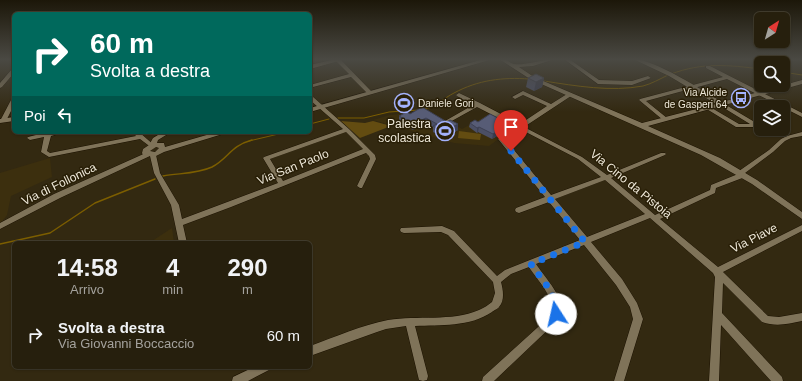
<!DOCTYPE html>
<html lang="it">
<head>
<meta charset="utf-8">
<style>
	:root { --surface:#261f0d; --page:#2e2716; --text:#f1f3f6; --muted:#a4a29d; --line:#423d2e }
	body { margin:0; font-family:Arial,sans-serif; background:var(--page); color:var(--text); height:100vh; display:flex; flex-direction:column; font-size:15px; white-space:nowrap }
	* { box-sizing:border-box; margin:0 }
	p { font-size:13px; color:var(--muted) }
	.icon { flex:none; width:22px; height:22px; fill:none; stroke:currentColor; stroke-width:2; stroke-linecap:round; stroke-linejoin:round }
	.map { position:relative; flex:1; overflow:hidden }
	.panel { position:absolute; left:12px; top:241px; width:300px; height:128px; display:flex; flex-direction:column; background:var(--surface); border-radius:6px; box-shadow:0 1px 3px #0004,0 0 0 1px var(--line) }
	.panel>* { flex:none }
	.guide { position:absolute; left:12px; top:12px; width:300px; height:122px; border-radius:6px; box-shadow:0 1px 3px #0004,0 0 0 1px var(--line); background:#00695c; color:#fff; overflow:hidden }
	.needle { width:26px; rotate:37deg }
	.tools { position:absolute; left:754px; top:12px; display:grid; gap:8px }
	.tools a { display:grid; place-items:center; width:36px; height:36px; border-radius:6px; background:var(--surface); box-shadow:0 1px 3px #0004,0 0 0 1px var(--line); font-size:20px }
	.pin { position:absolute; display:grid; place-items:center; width:34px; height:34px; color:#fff; margin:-41px -17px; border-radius:50% 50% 50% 0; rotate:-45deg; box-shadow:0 0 4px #0007 }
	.pin .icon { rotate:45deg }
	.me { position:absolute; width:44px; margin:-22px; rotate:350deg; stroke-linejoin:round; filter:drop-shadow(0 0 3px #0008) }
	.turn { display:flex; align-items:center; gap:14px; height:84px; padding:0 12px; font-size:18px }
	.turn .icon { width:52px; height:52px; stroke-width:2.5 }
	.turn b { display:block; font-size:28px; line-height:34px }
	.then { display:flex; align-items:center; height:38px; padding:0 12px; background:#0003; gap:8px; font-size:15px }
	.eta { display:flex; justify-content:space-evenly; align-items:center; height:68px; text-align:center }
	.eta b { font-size:24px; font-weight:700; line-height:28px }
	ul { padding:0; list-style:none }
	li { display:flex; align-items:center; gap:12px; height:52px; padding:0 12px }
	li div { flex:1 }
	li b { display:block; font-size:15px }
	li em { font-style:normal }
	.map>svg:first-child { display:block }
	.built { fill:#3c2f0e }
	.green { fill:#634c11 }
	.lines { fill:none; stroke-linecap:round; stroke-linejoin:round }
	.stream-far1 { stroke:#7c5e00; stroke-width:1 }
	.stream { stroke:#7c5e00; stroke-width:1.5 }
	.minor-casing { stroke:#1b1100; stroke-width:1 }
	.tertiary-casing { stroke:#1b1100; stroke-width:1 }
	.minor { fill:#7f7359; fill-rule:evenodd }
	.tertiary { fill:#7f7359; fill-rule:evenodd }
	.wall { fill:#4b4f65 }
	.shaded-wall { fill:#3d4053 }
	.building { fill:#575c76; stroke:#3d4053 }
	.route { stroke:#1a73e8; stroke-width:7; stroke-dasharray:0 12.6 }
	.labels { text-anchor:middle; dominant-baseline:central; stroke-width:3; stroke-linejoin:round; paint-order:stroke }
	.far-poi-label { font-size:10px; fill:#eee8d9; stroke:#291f07; text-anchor:end }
	.poi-label { font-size:12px; fill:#eee8d9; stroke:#291f07; text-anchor:end }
	.street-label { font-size:12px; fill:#eee8d9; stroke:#291f07 }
</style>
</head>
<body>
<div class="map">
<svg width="802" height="381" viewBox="0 0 802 381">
	<rect width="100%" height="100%" fill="#332911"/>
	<g class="built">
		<polygon points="415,113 446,120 462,129 491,113 516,126 489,146 454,143 373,120 390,115"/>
		<polygon points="50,158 52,177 11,196 7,215 0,224 0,173"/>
		<polygon points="172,228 174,243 149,243"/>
	</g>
	<g class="green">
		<polygon points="341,121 365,123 373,121 391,126 360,138"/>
		<polygon points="459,131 481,134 480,140 458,138"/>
	</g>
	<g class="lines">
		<g class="stream-far1">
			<polyline points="783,72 802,75"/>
			<path d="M671 74C703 62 728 65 761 69"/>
			<path d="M544 81C576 86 611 92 643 86 651 84 660 79 668 75"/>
			<path d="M425 109C437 106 444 98 454 93 478 80 503 77 529 79"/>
			<polyline points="338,118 364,118 389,112 419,110"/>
			<polyline points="310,124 329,119"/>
			<polyline points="249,141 287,132"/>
		</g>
		<g class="stream">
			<path d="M163 176C179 173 197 174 212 167 229 158 230 146 252 140"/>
			<polyline points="0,244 50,233 95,203 155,179"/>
		</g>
		<g class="minor-casing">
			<g id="minor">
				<polygon points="336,59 340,59 371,91 371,93 367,93 351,77 313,87 312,90 310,91 310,85 349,74 336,61"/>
				<polygon points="564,59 569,59 599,80 632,81 648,76 651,78 632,85 598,84"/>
				<path d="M787 59H800C797 61 790 61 787 59Z"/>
				<polygon points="706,66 710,66 802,113 802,117 727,79 646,101 667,118 668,119 665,121 663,120 639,100 640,99 723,77 706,68"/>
				<polygon points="12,69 14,69 14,73 2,87 0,88 0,83"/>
				<path d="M523 91 551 104 567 94H571V96L524 127 582 157 607 175 661 153H665L666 154 665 155 611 178 655 215 710 190 711 185 738 174V173L739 171 769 150 781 139 787 136 802 132V136L791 138 785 141 773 152 745 173 746 175 745 177 716 188 715 193 660 219 718 267 802 225V231L723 272 768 316 779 317 802 313V321C788 324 776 327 762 322L723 283 722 313 782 377 783 381H771L721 325 719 381H709L715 277 713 273 650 218 591 242 622 279 637 303 643 319 624 381H614L633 319 630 307 616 285 584 245 536 264C543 275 563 296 561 309 561 315 557 320 554 324L494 381H482L483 377 548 318C550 315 552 313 552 309 554 297 535 277 529 267L511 274 501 282C503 290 505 300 499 307 498 309 494 310 492 312 470 327 440 325 415 326L428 376 427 380 423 381 419 380 418 376 406 326 386 329 377 332 310 356V346C335 337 362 325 388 320 418 315 451 322 479 310 484 308 488 305 492 302L495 293 493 282 448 235 441 232 404 233 401 232 400 230 401 228 442 226 454 231 497 276 505 270 580 240 549 202 519 213 516 212 515 210 516 208 545 197 498 139 516 127 477 107 450 122H446L445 121 473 105 457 96 456 95 459 93 480 103 520 124 547 106 523 95 515 99 512 97ZM520 129 578 159 601 177 551 195 505 139ZM605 180 645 214 587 237 555 199Z"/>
				<path d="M310 95 312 96 349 129 375 155 376 159 362 188H360L357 186 370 159 369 156 366 153 231 207 183 225 187 243H179L171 205 154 173 150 156 60 198 0 229V223L54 194 148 152 151 154H155L156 155 160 173 179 205 182 219 278 183 263 158 264 157 343 129 310 100ZM346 132 363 149 283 181 270 159Z"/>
				<polygon points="14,98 14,105 6,121 5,122 1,122 0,121 11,100"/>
				<polygon points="721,102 758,124 759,125 756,127 736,127 705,108 706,107 710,107 739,124 750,124 719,105 719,103"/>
				<polygon points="48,132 62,132 61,133 51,136 47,151 50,153 136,136 132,132 139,132 155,146 152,148 140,139 49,157 41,152 44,137 30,140 27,138 28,137"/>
				<polygon points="254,367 270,367 269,370 248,381 232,381 233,377"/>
			</g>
		</g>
		<g class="tertiary-casing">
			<g id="tertiary">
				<polygon points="336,59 346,59 310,69 310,65"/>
				<polygon points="484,59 493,59 310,112 310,108"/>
				<path d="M499 59C509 59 507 62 514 64 522 66 544 59 555 59L533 66 519 67 534 77 642 123 716 104 669 76 633 59C654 59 702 90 722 102L802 80V84L648 126 720 158 757 180 802 212V219L752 184 701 155 530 79Z"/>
				<polygon points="14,117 14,121 0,123 0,119"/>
				<path d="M163 132H171L158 140 157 143H164L165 147 217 132H227L226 133 164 152 156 156 143 155 142 153 143 149 149 145 153 138ZM156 147 159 148 155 152 150 151Z"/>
			</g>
		</g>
		<use href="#minor" class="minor"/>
		<use href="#tertiary" class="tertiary"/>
	</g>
	<g class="wall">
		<polygon points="528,78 544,78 542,87 534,91 526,87"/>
		<polygon points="410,114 458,124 458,130 443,138 433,132 433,127 425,123 413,130 399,122 399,116"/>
		<polygon points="478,122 508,123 507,128 500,132 499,135 492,139 478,132 477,133 469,127 470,123"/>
	</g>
	<g class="shaded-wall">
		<polygon points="544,78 542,87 534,91 536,82"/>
		<polygon points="426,118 425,123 413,130 413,124"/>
		<polygon points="508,123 507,128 500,132 499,135 492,139 493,134 499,129"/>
		<polygon points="458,124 458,130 443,138 443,132"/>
		<polygon points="479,127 478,132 477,133 477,128"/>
	</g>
	<g class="building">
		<polygon points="536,74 544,78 536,82 528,78"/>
		<polygon points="422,107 447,122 450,120 458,124 443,132 433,126 437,124 426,118 413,124 399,116 407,112 410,114"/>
		<polygon points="490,114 508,123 499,129 500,130 493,134 479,127 477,128 470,123 475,120 478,122"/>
	</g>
	<linearGradient id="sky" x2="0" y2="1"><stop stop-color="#1c1709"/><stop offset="0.53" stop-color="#4a4943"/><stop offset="1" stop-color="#4a4943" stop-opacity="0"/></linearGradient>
	<rect width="802" height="112" fill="url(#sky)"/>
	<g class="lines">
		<path class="route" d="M511 151 585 242 531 264C541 279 558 295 556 314"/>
	</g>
	<defs>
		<g id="bus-ring" transform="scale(1)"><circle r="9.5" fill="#291f07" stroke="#a4b2fc" stroke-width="1.5"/><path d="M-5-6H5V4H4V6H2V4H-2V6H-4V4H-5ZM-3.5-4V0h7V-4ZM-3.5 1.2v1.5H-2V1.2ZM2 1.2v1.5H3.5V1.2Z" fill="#a4b2fc"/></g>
		<g id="stadium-ring" transform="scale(1)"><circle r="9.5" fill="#291f07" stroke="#a4b2fc" stroke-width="1.5"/><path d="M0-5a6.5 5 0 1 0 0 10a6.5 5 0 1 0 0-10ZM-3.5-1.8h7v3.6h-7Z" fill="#a4b2fc"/></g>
	</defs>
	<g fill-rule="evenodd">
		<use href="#bus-ring" x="741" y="98"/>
		<use href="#stadium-ring" x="404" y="103"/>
		<use href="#stadium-ring" x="445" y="131"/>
	</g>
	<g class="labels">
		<g class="far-poi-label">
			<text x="727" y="92">Via Alcide<tspan x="727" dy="12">de Gasperi 64</tspan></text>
			<text x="418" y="103" text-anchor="start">Daniele Gori</text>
		</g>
		<g class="poi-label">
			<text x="431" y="124">Palestra<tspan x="431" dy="14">scolastica</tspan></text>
		</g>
		<g class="street-label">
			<text transform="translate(293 167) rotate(-22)">Via San Paolo</text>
			<text transform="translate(59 184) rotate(-26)">Via di Follonica</text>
			<text transform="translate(631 184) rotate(39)">Via Cino da Pistoia</text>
			<text transform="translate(754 238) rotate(-27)">Via Piave</text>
		</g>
	</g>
</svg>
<div class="tools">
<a><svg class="needle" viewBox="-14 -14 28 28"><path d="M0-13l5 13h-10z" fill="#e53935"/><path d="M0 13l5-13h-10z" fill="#a4a29d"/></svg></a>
<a><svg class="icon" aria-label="search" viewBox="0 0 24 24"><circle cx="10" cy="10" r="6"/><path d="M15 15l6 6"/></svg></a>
<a><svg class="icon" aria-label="layers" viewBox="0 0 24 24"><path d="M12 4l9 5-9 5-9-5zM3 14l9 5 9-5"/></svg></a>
</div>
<div class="pin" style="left:511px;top:151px;background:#d93025"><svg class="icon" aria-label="arrive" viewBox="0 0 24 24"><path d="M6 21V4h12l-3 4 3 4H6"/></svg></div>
<svg class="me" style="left:556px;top:314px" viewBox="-20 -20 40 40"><circle r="19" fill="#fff"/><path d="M0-13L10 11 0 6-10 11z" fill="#1a73e8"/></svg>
<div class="guide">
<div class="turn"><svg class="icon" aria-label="right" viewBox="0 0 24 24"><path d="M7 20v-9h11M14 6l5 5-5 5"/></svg><div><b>60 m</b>Svolta a destra</div></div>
<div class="then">Poi<svg class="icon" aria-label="left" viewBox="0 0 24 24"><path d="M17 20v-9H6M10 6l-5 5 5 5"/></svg></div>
</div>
<section class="panel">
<div class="eta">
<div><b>14:58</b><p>Arrivo</p></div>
<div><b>4</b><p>min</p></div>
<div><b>290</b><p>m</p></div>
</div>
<ul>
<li><svg class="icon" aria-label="right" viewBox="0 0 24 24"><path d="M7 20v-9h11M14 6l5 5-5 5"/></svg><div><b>Svolta a destra</b><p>Via Giovanni Boccaccio</p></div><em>60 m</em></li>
</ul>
</section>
</div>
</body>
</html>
